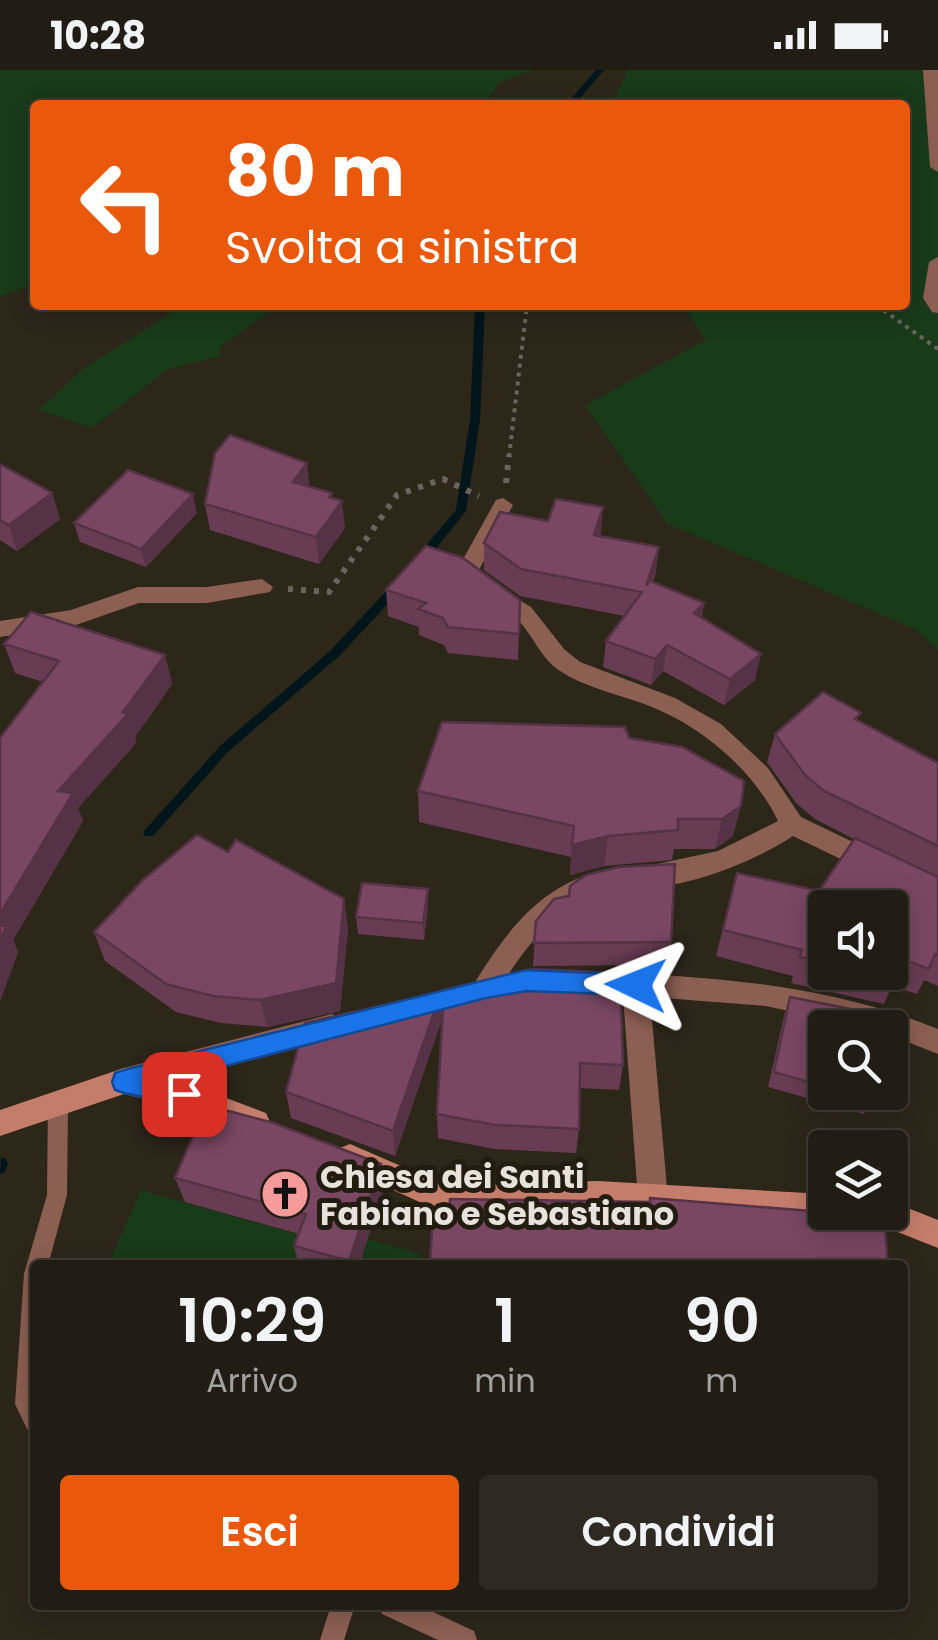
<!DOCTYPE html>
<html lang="it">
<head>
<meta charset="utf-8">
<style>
	:root { --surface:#221d14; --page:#2e2a22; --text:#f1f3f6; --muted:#a2a2a0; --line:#3f3b34; --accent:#ea580c }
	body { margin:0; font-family:Poppins,sans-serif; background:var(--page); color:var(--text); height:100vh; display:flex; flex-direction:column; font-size:38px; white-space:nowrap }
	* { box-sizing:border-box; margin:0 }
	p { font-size:32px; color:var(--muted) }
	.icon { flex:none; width:55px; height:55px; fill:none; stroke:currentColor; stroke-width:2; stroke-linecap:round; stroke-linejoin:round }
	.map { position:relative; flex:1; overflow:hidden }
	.drawer { position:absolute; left:30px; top:1190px; width:878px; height:350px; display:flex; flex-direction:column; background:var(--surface); border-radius:10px; box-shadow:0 5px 25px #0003,0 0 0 2px var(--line) }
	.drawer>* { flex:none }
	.hud { position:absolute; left:30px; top:30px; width:880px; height:210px; border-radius:10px; box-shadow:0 5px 25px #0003,0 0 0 2px var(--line); background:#ea580c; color:#fff; overflow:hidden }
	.tools { position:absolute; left:808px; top:820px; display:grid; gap:20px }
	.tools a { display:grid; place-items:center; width:100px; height:100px; border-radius:10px; background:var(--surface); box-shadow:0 5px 25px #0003,0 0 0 2px var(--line); font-size:50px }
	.pin { position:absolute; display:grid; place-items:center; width:85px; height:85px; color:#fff; margin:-42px; border-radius:20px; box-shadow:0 5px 15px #0006 }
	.me { position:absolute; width:110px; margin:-55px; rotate:272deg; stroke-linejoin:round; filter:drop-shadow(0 0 8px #0008) }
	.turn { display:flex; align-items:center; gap:35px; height:210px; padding:0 30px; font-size:45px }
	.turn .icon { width:130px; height:130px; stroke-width:2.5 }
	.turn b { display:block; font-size:70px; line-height:85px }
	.eta { display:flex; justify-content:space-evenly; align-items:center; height:170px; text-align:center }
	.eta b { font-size:60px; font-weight:600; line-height:70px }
	.button { display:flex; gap:20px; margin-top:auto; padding:20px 30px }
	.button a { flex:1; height:115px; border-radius:10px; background:var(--accent); color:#fff; font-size:40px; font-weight:600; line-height:115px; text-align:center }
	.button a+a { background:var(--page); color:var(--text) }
	.status { display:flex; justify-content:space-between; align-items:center; height:70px; padding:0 50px; background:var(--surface); direction:ltr }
	.status svg { height:28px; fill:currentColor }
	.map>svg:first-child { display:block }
	.green { fill:#193b1a }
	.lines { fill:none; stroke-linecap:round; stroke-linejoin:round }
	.stream { fill:#01151b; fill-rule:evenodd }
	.path-far1 { stroke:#6a655a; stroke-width:4; stroke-dasharray:4 5; stroke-linecap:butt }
	.path { stroke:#6a655a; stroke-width:6; stroke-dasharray:5 8; stroke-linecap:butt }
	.lane { fill:#8c5f53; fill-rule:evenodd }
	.street { fill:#8c5f53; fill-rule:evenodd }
	.secondary { fill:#c47d6a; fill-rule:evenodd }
	.wall { fill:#683d54; fill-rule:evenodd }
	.shaded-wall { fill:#553245 }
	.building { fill:#794762; stroke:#553245; stroke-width:2.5 }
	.route { fill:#1a73e8; stroke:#114b97; stroke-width:2.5 }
	.labels { text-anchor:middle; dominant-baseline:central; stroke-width:10; stroke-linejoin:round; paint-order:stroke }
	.poi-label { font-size:32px; font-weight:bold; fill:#e7e3db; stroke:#231d11; text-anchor:start }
</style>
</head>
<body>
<div class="status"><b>10:28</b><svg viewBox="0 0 49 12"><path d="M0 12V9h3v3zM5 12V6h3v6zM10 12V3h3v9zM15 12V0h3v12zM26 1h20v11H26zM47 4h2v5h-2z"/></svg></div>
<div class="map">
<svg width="938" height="1570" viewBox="0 0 938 1570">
	<rect width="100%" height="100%" fill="#2d271a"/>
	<g class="green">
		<polygon points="0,0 533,0 500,12 483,35 35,35 35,214 0,226"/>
		<polygon points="628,0 938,0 938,580 915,559 668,454 585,335 706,270 682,235 905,235 905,35 612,35"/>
		<polygon points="184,235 278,235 220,277 220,286 168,299 92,358 39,340 84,298"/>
		<polygon points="141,1120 311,1168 301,1195 108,1195"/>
		<polygon points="367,1169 421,1184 418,1195 358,1195"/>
	</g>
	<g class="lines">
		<g class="stream">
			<polygon points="596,0 604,0 574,35 566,35"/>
			<polygon points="475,235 485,235 480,350 466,441 426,491 418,491 418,485 456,440 470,350"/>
			<polygon points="396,514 401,518 400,521 338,587 228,682 153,766 145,766 143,763 145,760 220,676 330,581 392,515"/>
			<polygon points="1,1087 6,1089 8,1094 5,1102 0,1104"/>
		</g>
		<g class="path-far1">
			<polyline points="876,235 938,279"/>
			<polyline points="509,387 527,235"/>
		</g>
		<g class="path">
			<polyline points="506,413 509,385"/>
			<polyline points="288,519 329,522 397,425 443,409 479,426"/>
		</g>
		<g class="lane">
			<polygon points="58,1024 65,1027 68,1033 67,1125 48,1195 35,1195 35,1362 27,1359 15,1334 24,1204 47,1125 48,1033 51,1027"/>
			<polygon points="331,1535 355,1535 344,1570 320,1570"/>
			<polygon points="379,1535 418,1535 474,1561 477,1570 438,1570 382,1544"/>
		</g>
		<g class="street">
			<polygon points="923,0 938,0 938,102 930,97"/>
			<polygon points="938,187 938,243 932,242 923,228 929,192"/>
			<path d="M503 428 513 435 479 500 490 513 531 537 564 579 580 592 675 628 721 654 768 698 801 747 938 813V836L793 766C761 788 673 827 634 813L630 806 634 799 718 781 778 751C753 699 700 655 647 635 618 624 586 618 560 601 540 588 533 564 516 548 495 529 473 526 457 500L496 430Z"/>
			<polygon points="262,509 273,517 270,522 207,533 139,533 73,556 0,567 0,551 71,540 138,517 207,517"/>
			<path d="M598 801 607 804 611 811 607 818C553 837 525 878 495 925L486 929 477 925 473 917 477 909C509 858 539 819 598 801Z"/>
			<path d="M586 902C708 906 824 913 938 959V984L890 965V958H867L766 936 650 927 668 1129 663 1139 653 1143 643 1139 638 1129 623 926 577 921 573 913 577 905Z"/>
			<polygon points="332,944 342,948 346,956 342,964 332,968 124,1024 114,1020 110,1011 114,1002 124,998"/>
		</g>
		<g class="secondary">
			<polygon points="124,998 184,1012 266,1043 270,1052 266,1061 256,1065 184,1038 124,1024 0,1066 0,1040"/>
			<polygon points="350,1074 445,1115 598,1111 825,1124 825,1142 838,1142 825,1152 598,1139 444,1143 340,1096 336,1087 340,1078"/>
			<polygon points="890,1131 938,1150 938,1178 890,1159 855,1152 850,1142 890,1142"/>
		</g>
	</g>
	<g class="wall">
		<polygon points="0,394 52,423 60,449 17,481 0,470"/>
		<polygon points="310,417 332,423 332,428 345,458 319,494 210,460 205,434"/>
		<polygon points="197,443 146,497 80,472 74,453"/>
		<polygon points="600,466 656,503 653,512 704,533 702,548 755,610 724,635 663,601 651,615 603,597 606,571 625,546 520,526 484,500 484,473"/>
		<polygon points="386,520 520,530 518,590 448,583 444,575 419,565 419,557 388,546"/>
		<polygon points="4,574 165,585 172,614 135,667 136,673 78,738 83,751 13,870 18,882 0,931 0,668 43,612 15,603"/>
		<path d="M859 650 938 693V916L924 910 917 924 892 916 884 934 791 913 793 906 716 886 737 803 819 821 854 769 815 749 796 733 767 692 775 664ZM825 838 890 902H825Z"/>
		<polygon points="629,668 682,677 733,766 715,779 674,779 672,790 604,796 570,805 571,787 419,752 418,721"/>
		<polygon points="428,819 428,836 424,870 358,864 356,847"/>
		<polygon points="536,851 671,872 667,895 533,896"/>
		<polygon points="348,858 340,941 267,957 221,953 176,942 105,891 94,862"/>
		<polygon points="444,920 623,995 619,1020 580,1018 579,1059 576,1083 494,1079 438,1068 437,1044"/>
		<polygon points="441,922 442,949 395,1086 291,1048 286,1022"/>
		<polygon points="790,927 825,958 825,1022 872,1022 871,1030 864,1044 768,1017 785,942"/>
		<polygon points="381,1094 384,1118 359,1195 299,1195 294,1176 299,1164 185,1132 175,1108"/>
	</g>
	<g class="shaded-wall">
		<polygon points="307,393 310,420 293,412"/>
		<polygon points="52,423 60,449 17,481 9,455"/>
		<polygon points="332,423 334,443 342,431 345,458 319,494 316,467 329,427"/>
		<polygon points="193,424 197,443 146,497 141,479"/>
		<polygon points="603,437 601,464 592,491 594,465"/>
		<polygon points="659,477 656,503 643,543 646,516"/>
		<polygon points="704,533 700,560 694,543"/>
		<polygon points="667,575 663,601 651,615 655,589"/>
		<polygon points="761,584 755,610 724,635 730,609"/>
		<polygon points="165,585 172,614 135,667 136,673 78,738 83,751 13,870 18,882 0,931 0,844 58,721"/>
		<polygon points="741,736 733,766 715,779 722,749"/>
		<polygon points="608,766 604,796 570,805 572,775"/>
		<polygon points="428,819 428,836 424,870 423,853"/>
		<polygon points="344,829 348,858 340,941 267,957 260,930"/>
		<polygon points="441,922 442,949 395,1086 393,1061"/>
		<polygon points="381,1094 384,1118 359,1195 349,1195 349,1191"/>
	</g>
	<g class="building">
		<polygon points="230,365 307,393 293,412 332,423 329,427 342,431 316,467 205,434 215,383"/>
		<polygon points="0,394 52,423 9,455 0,450"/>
		<polygon points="128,400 193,424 141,479 74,453"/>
		<polygon points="556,429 603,437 594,465 659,477 646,516 650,511 704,533 694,543 761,584 730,609 667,575 655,589 606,571 642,522 521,499 484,473 500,442 548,451"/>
		<polygon points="426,476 463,488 520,530 519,564 448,557 443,548 418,539 426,533 386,520"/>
		<polygon points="31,542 165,585 123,642 128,644 58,721 73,723 0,844 0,668 59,591 4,574"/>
		<polygon points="823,622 861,643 855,649 938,693 938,776 824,721 805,705 775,664"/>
		<polygon points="442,652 625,657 629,668 682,677 744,711 741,736 722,749 678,749 678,760 608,766 572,775 574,756 418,721"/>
		<polygon points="197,765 228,782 236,770 344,829 336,913 260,930 213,926 166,914 94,862 144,809"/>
		<polygon points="855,768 938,807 938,885 935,884 929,899 899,888 896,909 868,902 890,902 890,838 825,838 825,892 800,887 802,880 723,860 737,803 819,821"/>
		<polygon points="675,794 671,872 534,873 536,851 554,829 569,826 570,816 586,805 619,797"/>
		<polygon points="362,813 428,819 423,853 356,847"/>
		<polygon points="0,855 6,856 0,871"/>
		<polygon points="533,899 620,903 623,995 580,993 579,1059 495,1055 437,1044 444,920"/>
		<polygon points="441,922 393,1061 286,1022 305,953"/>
		<polygon points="790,927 886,946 884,958 825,958 825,1017 774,1002"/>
		<polygon points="846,1022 872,1022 871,1030"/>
		<polygon points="206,1035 274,1053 381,1094 349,1191 294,1176 306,1144 175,1108"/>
		<polygon points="650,1128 884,1147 888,1195 430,1195 433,1142 449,1142 450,1129 650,1132"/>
	</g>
	<polygon class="route" points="526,900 636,905 648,915 636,925 526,921 486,928 172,1010 193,1016 196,1024 193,1033 184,1036 124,1023 115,1020 112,1012 115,1003 124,1000"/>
	<defs>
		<g id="church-disc" transform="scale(2.5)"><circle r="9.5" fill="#f59b9b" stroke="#231d11"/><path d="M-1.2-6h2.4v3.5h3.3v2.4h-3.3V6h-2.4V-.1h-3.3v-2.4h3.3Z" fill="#111"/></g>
	</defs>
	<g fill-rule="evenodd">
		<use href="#church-disc" x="285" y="1124"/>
	</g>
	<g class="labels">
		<g class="poi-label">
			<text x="320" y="1106">Chiesa dei Santi<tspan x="320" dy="37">Fabiano e Sebastiano</tspan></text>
		</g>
	</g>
</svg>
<div class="tools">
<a><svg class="icon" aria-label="sound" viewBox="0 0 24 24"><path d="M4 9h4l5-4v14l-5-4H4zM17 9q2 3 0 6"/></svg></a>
<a><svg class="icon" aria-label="search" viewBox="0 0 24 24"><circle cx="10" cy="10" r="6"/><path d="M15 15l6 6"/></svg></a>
<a><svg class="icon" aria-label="layers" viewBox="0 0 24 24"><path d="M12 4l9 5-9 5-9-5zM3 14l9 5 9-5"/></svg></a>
</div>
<div class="pin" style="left:184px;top:1024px;background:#d93025"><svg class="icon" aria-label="arrive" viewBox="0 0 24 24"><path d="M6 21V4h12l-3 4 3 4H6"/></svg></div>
<svg class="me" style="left:636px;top:915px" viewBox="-20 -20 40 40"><path d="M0-17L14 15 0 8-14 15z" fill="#1a73e8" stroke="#fff" stroke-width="4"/></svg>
<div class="hud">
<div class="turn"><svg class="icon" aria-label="left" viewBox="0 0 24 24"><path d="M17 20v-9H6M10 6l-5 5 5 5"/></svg><div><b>80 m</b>Svolta a sinistra</div></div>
</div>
<section class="drawer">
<div class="eta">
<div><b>10:29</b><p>Arrivo</p></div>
<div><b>1</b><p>min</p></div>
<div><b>90</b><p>m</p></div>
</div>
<div class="button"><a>Esci</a><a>Condividi</a></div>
</section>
</div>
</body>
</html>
